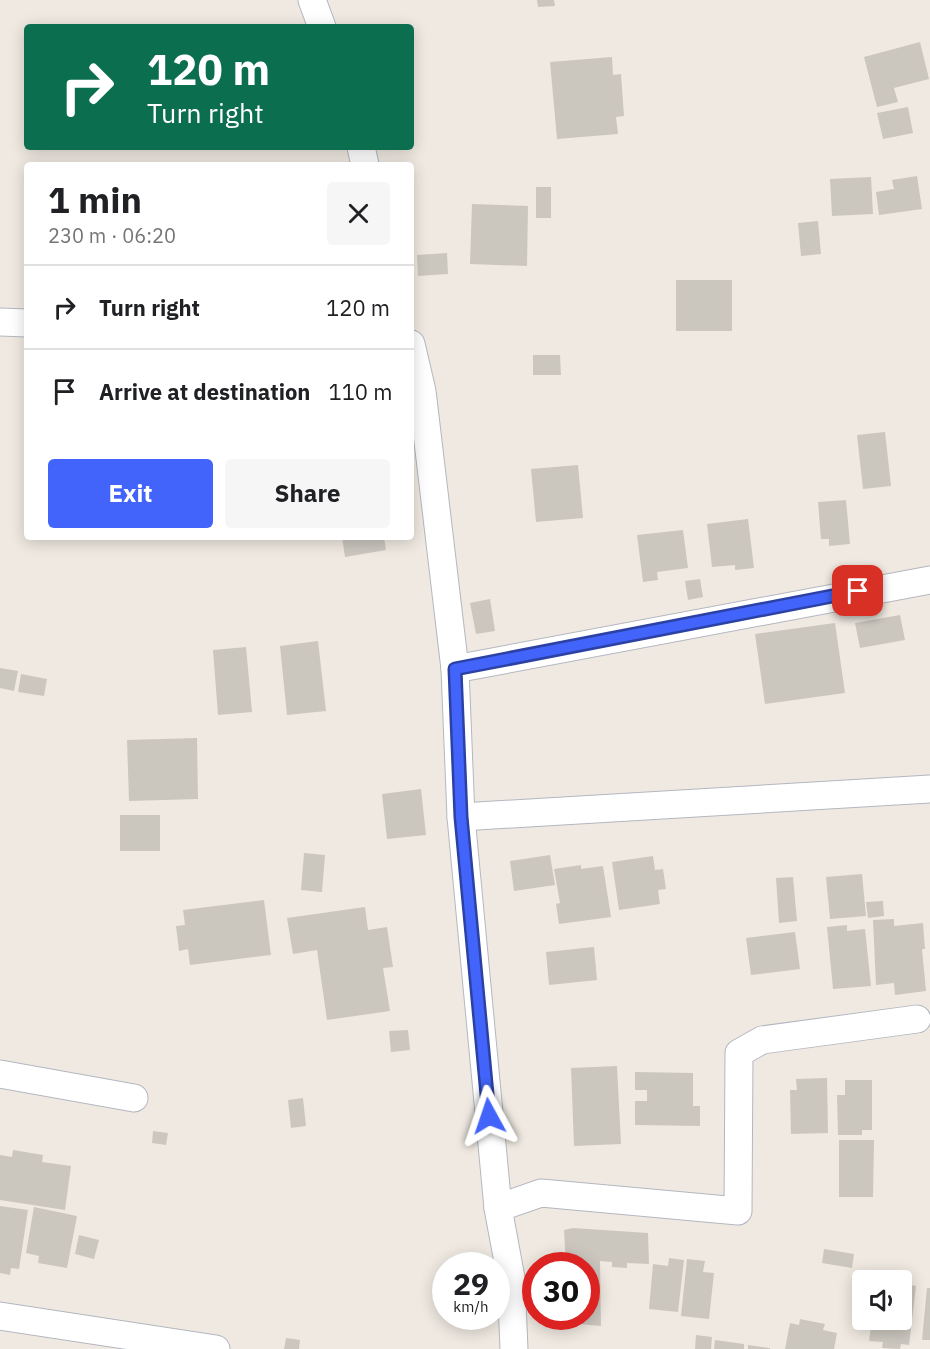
<!DOCTYPE html>
<html lang="en">
<head>
<meta charset="utf-8">
<style>
	:root { --surface:#fff; --page:#f6f6f6; --text:#202124; --muted:#757577; --line:#e0e0e0; --accent:#4264fb }
	body { margin:0; font-family:"IBM Plex Sans",sans-serif; background:var(--page); color:var(--text); height:100vh; display:flex; flex-direction:column; font-size:22px; white-space:nowrap }
	* { box-sizing:border-box; margin:0 }
	p { font-size:20px; color:var(--muted) }
	.icon { flex:none; width:33px; height:33px; fill:none; stroke:currentColor; stroke-width:2; stroke-linecap:round; stroke-linejoin:round }
	.map { position:relative; flex:1; overflow:hidden }
	.details { position:absolute; left:24px; top:162px; width:390px; height:378px; display:flex; flex-direction:column; background:var(--surface); border-radius:6px; box-shadow:0 3px 15px #0003 }
	.details>* { flex:none }
	.top-card { position:absolute; left:24px; top:24px; width:390px; height:126px; border-radius:6px; box-shadow:0 3px 15px #0003; background:#0b6e4f; color:#fff; overflow:hidden }
	.controls { position:absolute; left:852px; top:1270px; display:grid; gap:12px }
	.controls a { display:grid; place-items:center; width:60px; height:60px; border-radius:6px; background:var(--surface); box-shadow:0 3px 15px #0003; font-size:30px }
	.speed { position:absolute; left:432px; top:1252px; display:flex; gap:12px; font-size:30px; font-weight:700; text-align:center }
	.speed>* { display:grid; place-content:center; width:78px; height:78px; border-radius:50%; background:var(--surface); box-shadow:0 3px 15px #0003; line-height:1 }
	.speed small { font-size:15px; font-weight:400 }
	.speed .limit { border:9px solid #d22; background:#fff; color:#111 }
	.pin { position:absolute; display:grid; place-items:center; width:51px; height:51px; color:#fff; margin:-26px; border-radius:12px; box-shadow:0 3px 9px #0006 }
	.me { position:absolute; width:66px; margin:-33px; rotate:355deg; stroke-linejoin:round; filter:drop-shadow(0 0 4px #0008) }
	.turn { display:flex; align-items:center; gap:21px; height:126px; padding:0 24px; font-size:27px }
	.turn .icon { width:78px; height:78px; stroke-width:2.5 }
	.turn b { display:block; font-size:42px; line-height:51px }
	.round { display:grid; place-items:center; flex:none; width:63px; height:63px; border-radius:6px; background:var(--page) }
	.head { display:flex; align-items:center; justify-content:space-between; height:102px; padding:0 24px }
	h1 { font-size:36px; font-weight:700; line-height:45px }
	.cta { display:flex; gap:12px; margin-top:auto; padding:12px 24px }
	.cta a { flex:1; height:69px; border-radius:6px; background:var(--accent); color:#fff; font-size:24px; font-weight:700; line-height:69px; text-align:center }
	.cta a+a { background:var(--page); color:var(--text) }
	ul { padding:0; list-style:none }
	li { display:flex; align-items:center; gap:18px; height:84px; padding:0 24px; border-top:2px solid var(--line) }
	li div { flex:1 }
	li b { display:block; font-size:22px }
	li em { font-style:normal }
	.map>svg:first-child { display:block }
	.building { fill:#cbc7bf }
	.lines { fill:none; stroke-linecap:round; stroke-linejoin:round }
	.minor-casing { stroke:#b4b7c1; stroke-width:29 }
	.minor { stroke:#fff; stroke-width:27 }
	.route-casing { stroke:#2b41a3; stroke-width:15 }
	.route { stroke:#4264fb; stroke-width:10 }
</style>
</head>
<body>
<div class="map">
<svg width="930" height="1349" viewBox="0 0 930 1349">
	<rect width="100%" height="100%" fill="#efe9e1"/>
	<g class="building">
		<polygon points="537,0 554,0 555,6 538,7"/>
		<polygon points="920,42 929,79 894,88 898,102 877,107 864,57"/>
		<polygon points="612,57 613,75 621,74 624,116 616,117 618,134 557,139 550,62"/>
		<polygon points="908,107 913,133 883,139 877,113"/>
		<polygon points="917,176 922,209 879,215 876,192 894,189 892,180"/>
		<polygon points="871,177 873,214 832,216 830,179"/>
		<rect x="536" y="187" width="15" height="31"/>
		<polygon points="472,204 528,206 527,266 470,264"/>
		<polygon points="818,221 821,254 801,256 798,223"/>
		<polygon points="447,253 448,274 418,276 417,255"/>
		<rect x="676" y="280" width="56" height="51"/>
		<polygon points="533,355 560,355 561,375 533,375"/>
		<polygon points="885,432 891,486 863,489 857,435"/>
		<polygon points="578,465 583,518 536,522 531,469"/>
		<polygon points="846,500 850,544 829,546 829,539 821,539 818,502"/>
		<polygon points="748,519 754,568 735,570 735,565 712,567 707,524"/>
		<polygon points="683,530 688,568 657,572 658,580 643,582 637,535"/>
		<polygon points="342,537 384,537 386,550 345,557"/>
		<polygon points="700,579 703,597 688,600 685,581"/>
		<polygon points="490,599 495,631 476,634 470,603"/>
		<polygon points="900,615 905,640 860,648 855,623"/>
		<polygon points="835,623 845,693 765,704 755,634"/>
		<polygon points="318,641 326,711 287,715 280,646"/>
		<polygon points="246,647 252,712 218,715 213,650"/>
		<polygon points="0,668 18,671 14,691 0,688"/>
		<polygon points="21,674 47,679 44,696 18,692"/>
		<polygon points="197,738 198,799 129,801 127,740"/>
		<polygon points="421,789 426,835 387,839 382,794"/>
		<rect x="120" y="815" width="40" height="36"/>
		<polygon points="304,853 325,855 322,892 301,890"/>
		<polygon points="550,855 555,885 514,891 510,861"/>
		<polygon points="653,856 655,870 663,869 666,889 658,890 660,904 619,910 612,862"/>
		<polygon points="581,865 581,869 603,866 611,917 559,924 556,904 560,903 554,869"/>
		<polygon points="862,874 866,916 830,919 826,877"/>
		<polygon points="793,877 797,921 779,923 776,878"/>
		<polygon points="264,900 271,955 190,965 188,949 179,951 176,926 185,925 183,910"/>
		<polygon points="883,901 884,916 868,918 866,902"/>
		<polygon points="365,907 368,930 387,927 393,967 383,968 390,1011 327,1020 317,950 293,954 287,918"/>
		<polygon points="894,919 894,926 923,923 925,949 922,949 926,991 895,995 894,983 876,985 873,920"/>
		<polygon points="847,925 847,931 865,929 871,986 833,989 827,927"/>
		<polygon points="795,932 800,969 751,975 746,938"/>
		<polygon points="594,947 597,980 549,985 546,952"/>
		<polygon points="408,1030 410,1050 391,1052 389,1031"/>
		<polygon points="617,1066 621,1144 574,1146 571,1068"/>
		<polygon points="635,1072 693,1073 693,1106 700,1106 700,1126 635,1125 635,1101 647,1101 647,1090 635,1090"/>
		<polygon points="827,1078 828,1133 791,1134 790,1090 797,1090 796,1079"/>
		<polygon points="845,1080 872,1080 872,1130 862,1130 862,1135 838,1135 837,1095 845,1095"/>
		<polygon points="303,1098 306,1126 291,1128 288,1100"/>
		<polygon points="153,1131 168,1133 166,1145 152,1143"/>
		<polygon points="839,1140 874,1140 873,1197 839,1197"/>
		<polygon points="13,1150 43,1155 42,1162 71,1166 65,1210 0,1200 0,1155 12,1157"/>
		<polygon points="0,1206 28,1210 19,1269 11,1268 10,1275 0,1273"/>
		<polygon points="34,1207 77,1216 67,1268 38,1263 39,1256 26,1253"/>
		<polygon points="573,1228 648,1233 649,1264 627,1263 627,1268 612,1267 612,1262 600,1261 601,1326 568,1323 568,1317 586,1317 586,1266 566,1266 564,1230"/>
		<polygon points="79,1235 99,1240 94,1259 75,1254"/>
		<polygon points="824,1249 854,1254 852,1268 822,1263"/>
		<polygon points="669,1258 684,1260 678,1312 649,1309 653,1264 668,1266"/>
		<polygon points="687,1259 705,1261 703,1272 714,1273 709,1319 681,1316"/>
		<polygon points="902,1284 916,1286 909,1345 901,1344 900,1349 882,1348 883,1342 869,1341 872,1320 902,1320"/>
		<polygon points="927,1288 930,1288 930,1340 922,1340"/>
		<polygon points="800,1319 825,1324 823,1330 837,1333 834,1349 785,1349 790,1323 799,1325"/>
		<polygon points="696,1335 712,1337 711,1349 695,1349"/>
		<polygon points="286,1338 300,1340 299,1349 284,1349"/>
		<polygon points="715,1340 744,1344 744,1349 714,1349"/>
		<polygon points="748,1345 770,1348 770,1349 748,1349"/>
	</g>
	<g class="lines">
		<g class="minor-casing">
			<g id="minor">
				<polyline points="312,0 322,27"/>
				<polyline points="361,147 365,165"/>
				<polyline points="0,322 27,323"/>
				<polyline points="411,344 422,391 455,669 461,817 498,1208 511,1278 514,1349"/>
				<polyline points="455,669 930,580"/>
				<polyline points="461,817 930,789"/>
				<polyline points="0,1074 134,1098"/>
				<polyline points="498,1208 541,1193 738,1211 739,1053 762,1040 917,1019"/>
				<polyline points="0,1316 216,1349"/>
			</g>
		</g>
		<use href="#minor" class="minor"/>
	</g>
	<g class="lines">
		<g class="route-casing">
			<polyline id="route" points="489,1116 461,817 455,669 858,591"/>
		</g>
		<use href="#route" class="route"/>
	</g>
</svg>
<div class="controls">
<a><svg class="icon" aria-label="sound" viewBox="0 0 24 24"><path d="M4 9h4l5-4v14l-5-4H4zM17 9q2 3 0 6"/></svg></a>
</div>
<div class="speed"><div>29<small>km/h</small></div><div class="limit">30</div></div>
<div class="pin" style="left:858px;top:591px;background:#d93025"><svg class="icon" aria-label="arrive" viewBox="0 0 24 24"><path d="M6 21V4h12l-3 4 3 4H6"/></svg></div>
<svg class="me" style="left:489px;top:1116px" viewBox="-20 -20 40 40"><path d="M0-17L14 15 0 8-14 15z" fill="#4264fb" stroke="#fff" stroke-width="4"/></svg>
<div class="top-card">
<div class="turn"><svg class="icon" aria-label="right" viewBox="0 0 24 24"><path d="M7 20v-9h11M14 6l5 5-5 5"/></svg><div><b>120 m</b>Turn right</div></div>
</div>
<section class="details">
<div class="head"><div><h1>1 min</h1><p>230 m · 06:20</p></div><a class="round"><svg class="icon" aria-label="close" viewBox="0 0 24 24"><path d="M6 6l12 12M18 6L6 18"/></svg></a></div>
<ul>
<li><svg class="icon" aria-label="right" viewBox="0 0 24 24"><path d="M7 20v-9h11M14 6l5 5-5 5"/></svg><div><b>Turn right</b></div><em>120 m</em></li>
<li><svg class="icon" aria-label="arrive" viewBox="0 0 24 24"><path d="M6 21V4h12l-3 4 3 4H6"/></svg><div><b>Arrive at destination</b></div><em>110 m</em></li>
</ul>
<div class="cta"><a>Exit</a><a>Share</a></div>
</section>
</div>
</body>
</html>
